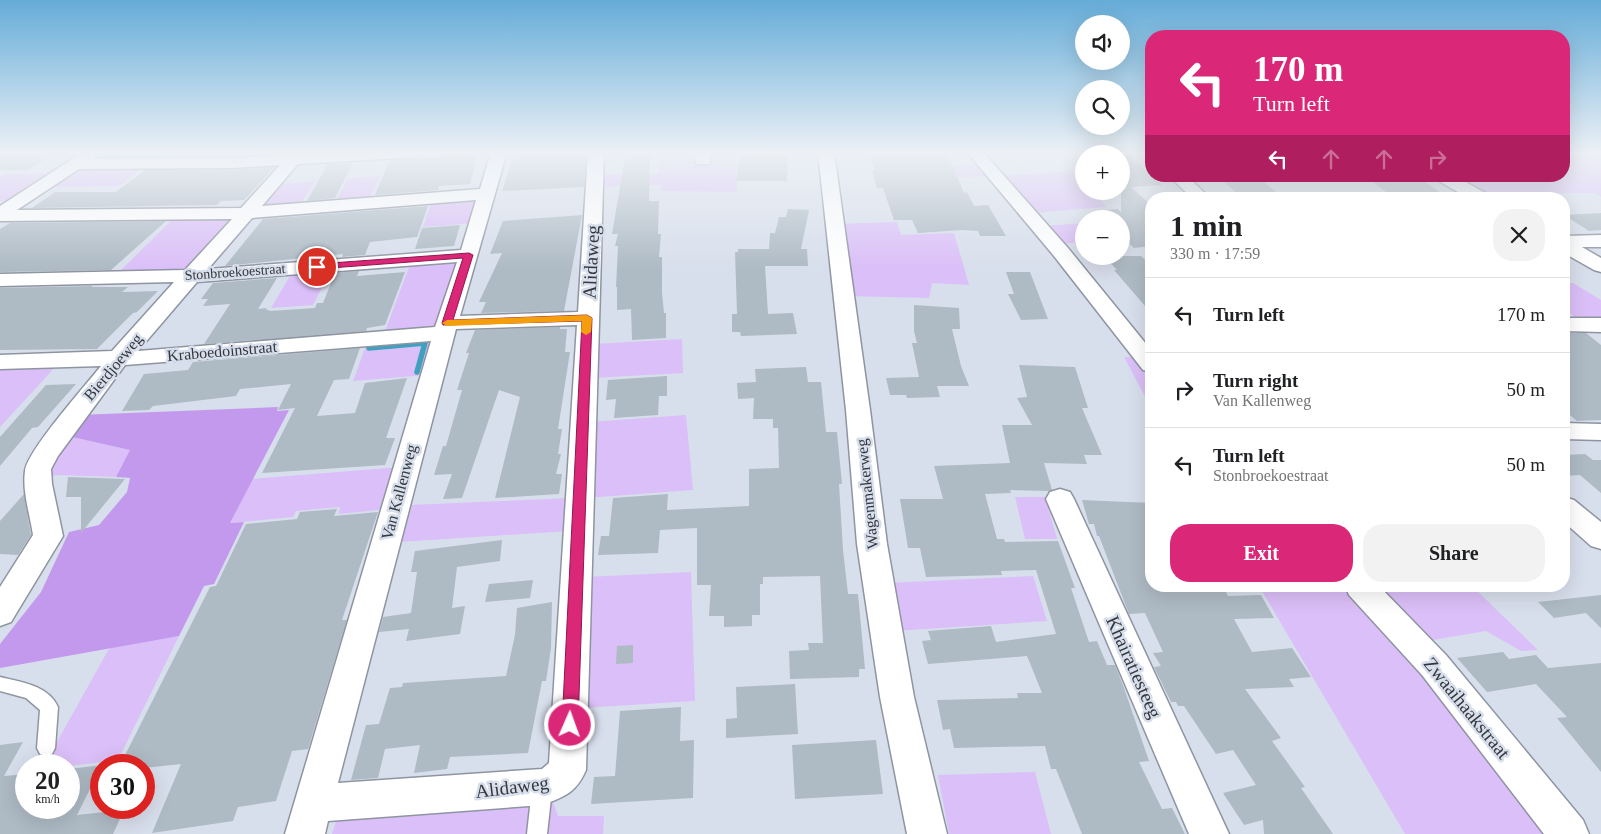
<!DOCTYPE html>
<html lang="en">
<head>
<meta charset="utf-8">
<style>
	:root { --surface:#fff; --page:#f2f2f2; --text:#202124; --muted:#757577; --line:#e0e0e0; --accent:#db2777 }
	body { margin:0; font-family:"Times New Roman",serif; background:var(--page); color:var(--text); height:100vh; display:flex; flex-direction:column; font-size:19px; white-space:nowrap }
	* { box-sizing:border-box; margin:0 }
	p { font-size:16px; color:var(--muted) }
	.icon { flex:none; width:28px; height:28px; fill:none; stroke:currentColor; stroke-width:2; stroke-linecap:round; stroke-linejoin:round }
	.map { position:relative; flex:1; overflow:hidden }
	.drawer { position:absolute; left:1145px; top:192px; width:425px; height:400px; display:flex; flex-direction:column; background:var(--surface); border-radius:20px; box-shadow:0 5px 20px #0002 }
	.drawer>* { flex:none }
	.top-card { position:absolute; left:1145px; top:30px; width:425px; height:152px; border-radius:20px; box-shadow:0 5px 20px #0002; background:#db2777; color:#fff; overflow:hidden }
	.fabs { position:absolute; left:1075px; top:15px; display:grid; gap:10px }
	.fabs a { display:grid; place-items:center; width:55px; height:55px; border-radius:50%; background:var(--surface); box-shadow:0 5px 20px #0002; font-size:25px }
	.speed { position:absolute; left:15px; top:754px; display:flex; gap:10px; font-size:25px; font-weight:700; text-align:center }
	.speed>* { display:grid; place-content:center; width:65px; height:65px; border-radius:50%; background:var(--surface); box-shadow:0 5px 20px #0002; line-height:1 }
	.speed small { font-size:12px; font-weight:400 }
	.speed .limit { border:8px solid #d22; background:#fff; color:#111 }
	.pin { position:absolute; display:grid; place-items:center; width:42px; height:42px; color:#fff; margin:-21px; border:2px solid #fff; border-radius:50%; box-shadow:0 1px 5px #0007 }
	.me { position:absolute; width:55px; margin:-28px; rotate:2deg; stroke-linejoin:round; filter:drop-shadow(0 0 4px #0008) }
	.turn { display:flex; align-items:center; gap:18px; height:105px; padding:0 25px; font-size:22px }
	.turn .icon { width:65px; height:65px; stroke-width:2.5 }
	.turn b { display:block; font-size:35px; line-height:42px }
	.lanes { display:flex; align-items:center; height:48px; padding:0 25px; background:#0003; justify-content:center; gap:25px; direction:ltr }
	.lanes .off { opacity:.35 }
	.round { display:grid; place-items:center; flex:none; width:52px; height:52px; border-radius:20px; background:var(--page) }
	.head { display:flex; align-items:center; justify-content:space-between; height:85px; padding:0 25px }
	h1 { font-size:30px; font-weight:600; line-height:38px }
	.action { display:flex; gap:10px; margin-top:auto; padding:10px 25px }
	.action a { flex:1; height:58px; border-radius:20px; background:var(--accent); color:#fff; font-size:20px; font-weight:600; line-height:58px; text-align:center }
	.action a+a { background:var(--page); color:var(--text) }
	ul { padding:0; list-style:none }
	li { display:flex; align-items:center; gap:15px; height:75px; padding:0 25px; border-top:1px solid var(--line) }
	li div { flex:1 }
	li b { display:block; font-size:19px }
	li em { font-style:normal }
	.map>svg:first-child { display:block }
	.green { fill:#dbbff8 }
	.forest { fill:#c399ed }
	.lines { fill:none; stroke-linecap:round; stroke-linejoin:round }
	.stream-far1 { stroke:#40a1bf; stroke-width:4.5 }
	.stream { stroke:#40a1bf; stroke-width:5.5 }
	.building { fill:#aebac4 }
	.lane-casing { stroke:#8e95a1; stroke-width:3 }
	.street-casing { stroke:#8e95a1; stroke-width:3 }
	.lane { fill:#fff; fill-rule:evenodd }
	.street { fill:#fff; fill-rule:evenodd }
	.route { fill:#db2777; stroke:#8e194d }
	.slow { fill:#f59e0b }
	.labels { text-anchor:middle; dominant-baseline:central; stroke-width:5; stroke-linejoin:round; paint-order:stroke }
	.far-street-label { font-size:14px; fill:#34373c; stroke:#d8dfec }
	.street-label { font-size:16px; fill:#34373c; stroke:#d8dfec }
	.near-street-label { font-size:19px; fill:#34373c; stroke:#d8dfec }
</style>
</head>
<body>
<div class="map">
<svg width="1601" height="834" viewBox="0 0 1601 834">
	<rect width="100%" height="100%" fill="#d8dfec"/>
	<g class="green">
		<polygon points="98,152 168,152 158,159 91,160 91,156"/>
		<polygon points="1564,152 1601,152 1601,197 1595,193 1481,194 1449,176 1564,176 1564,173 1571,173 1564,168"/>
		<polygon points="695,161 695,163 735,161 737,192 661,191 661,185 599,187 598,175 659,173 658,162"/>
		<polygon points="151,162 119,186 44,187 77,165"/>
		<polygon points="981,165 991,176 916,179 910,167"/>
		<polygon points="1072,171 1084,183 1084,191 1092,191 1107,207 1032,213 1000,176"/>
		<polygon points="58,173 17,201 0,201 0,177 6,174"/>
		<polygon points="380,176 368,201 335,203 348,178"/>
		<polygon points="315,181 300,205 260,207 277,185"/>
		<polygon points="479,199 474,223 423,227 432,200"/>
		<polygon points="178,214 238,214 191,270 116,275"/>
		<polygon points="897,222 901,235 954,233 969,285 932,283 929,298 846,296 838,224"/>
		<polygon points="1084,223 1084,242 1060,244 1044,226"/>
		<polygon points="460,261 439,327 384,334 411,262"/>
		<polygon points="332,268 313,305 271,308 293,271"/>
		<polygon points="1564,283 1573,283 1601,300 1601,322 1583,323 1564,309"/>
		<polygon points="424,338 434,341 427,375 353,381 367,343"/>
		<polygon points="682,339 683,373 592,378 595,344"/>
		<polygon points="1124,357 1139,357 1151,372 1151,408"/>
		<polygon points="58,364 0,427 0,368"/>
		<polygon points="686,415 693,490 586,498 589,422"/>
		<polygon points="63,435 130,450 116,477 58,475 48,477"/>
		<polygon points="401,467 388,509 339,514 340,507 296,511 293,517 230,523 251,479"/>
		<polygon points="1015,497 1045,497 1057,539 1025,539"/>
		<polygon points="571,498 570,531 399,542 409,505"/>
		<polygon points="691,572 695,701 583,708 585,577"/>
		<polygon points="1033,576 1047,621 895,631 887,583"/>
		<polygon points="1259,586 1351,586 1557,834 1405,834"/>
		<polygon points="1367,586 1472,586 1538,650 1521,651 1486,631 1421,642"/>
		<polygon points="179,636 118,760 69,766 44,765 110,647"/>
		<polygon points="1035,772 1051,834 949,834 938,775"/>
		<polygon points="551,796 558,816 604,816 603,834 332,834 337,818"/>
	</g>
	<polygon class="forest" points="278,407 277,411 289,410 230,523 244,522 214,584 204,586 179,636 0,668 0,644 41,592 69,532 99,525 127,492 130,478 116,477 130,450 63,435 78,415"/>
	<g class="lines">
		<g class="stream-far1">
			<polyline points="106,152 101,155 177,156"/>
			<polyline points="314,152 331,152"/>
			<polyline points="247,154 288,154 290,152"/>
		</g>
		<polyline class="stream" points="369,348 425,343 417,372"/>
	</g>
	<g class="building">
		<polygon points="16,152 57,152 28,170 0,170 0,154"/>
		<polygon points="173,152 257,152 254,155 167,157"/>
		<polygon points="515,152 586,152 584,187 502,191"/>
		<polygon points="626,152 650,152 649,201 659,201 658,234 661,234 659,257 662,257 662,293 664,313 666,313 666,338 632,340 631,309 617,310 617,287 616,287 618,246 615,246 618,234 612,234"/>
		<polygon points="755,152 788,152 787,181 736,181 740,154 755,154"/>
		<polygon points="1121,152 1125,152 1162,185 1131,187 1151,205 1151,246 1134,248 1121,236 1121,219 1104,219 1096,211 1118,209 1121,213"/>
		<polygon points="478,153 470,184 439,186 438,190 375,195 390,160"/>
		<polygon points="896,155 948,155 964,193 967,192 974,206 988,205 1006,236 980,236 978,231 962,230 918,233 912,220 894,220 883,188 877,188 872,171 875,171 869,156"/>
		<polygon points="353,163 335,198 307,201 328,164"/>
		<polygon points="275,167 244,200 221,201 217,205 32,208 55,192 116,192 145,170 232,170"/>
		<polygon points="1218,176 1257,176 1284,199 1243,199"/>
		<polygon points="1420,178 1449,199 1395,199 1369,179"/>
		<polygon points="428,206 417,237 370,242 365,255 342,257 343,254 225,266 263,219"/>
		<polygon points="788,209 809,210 801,249 807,249 808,266 765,266 768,314 793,313 797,334 741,336 740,332 732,332 732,314 737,314 735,252 738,252 738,249 769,249 770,233 775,233 779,217 786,217"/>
		<polygon points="1601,213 1601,230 1589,231 1564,215"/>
		<polygon points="582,215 564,311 481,313 486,302 479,302 502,253 490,254 503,221"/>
		<polygon points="166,221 111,270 0,272 0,229 10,223"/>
		<polygon points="460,225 454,246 415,249 422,228"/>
		<polygon points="1104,256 1141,256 1151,265 1151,313 1114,270 1117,270"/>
		<polygon points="359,271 357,276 405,272 385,325 367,328 366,331 204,344 230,304 203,306 208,299 201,299 213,283 277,278 258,309 267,308 266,310 270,310 269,311 315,308 317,303 323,303 335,273"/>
		<polygon points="1006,272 1030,272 1048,319 1021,320 1008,294 1014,294"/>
		<polygon points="93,286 91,287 128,287 122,292 158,291 137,312 133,313 97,349 0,350 0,288"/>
		<polygon points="914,305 959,308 960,329 952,329 961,366 969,386 937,386 940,397 907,398 906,395 890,395 886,378 919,377 912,343 917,343 914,331"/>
		<polygon points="560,327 560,329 567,329 565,352 570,352 558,429 562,429 558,454 561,454 556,474 562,474 559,494 495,498 520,397 499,390 462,498 443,499 452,474 434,475 443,446 446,446 462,390 457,390 469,353 466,353 475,330"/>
		<polygon points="1564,333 1586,333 1601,345 1601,420 1577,421 1564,410"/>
		<polygon points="360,348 349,379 334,380 317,416 355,413 365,383 407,378 386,438 395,438 385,465 262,473 295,408 278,410 291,384 240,389 236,396 153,406 149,410 122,411 144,374 188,370 193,362"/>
		<polygon points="1019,365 1075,367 1088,408 1082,408 1102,455 1084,455 1087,464 1044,463 1052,490 1049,491 1010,490 1011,493 985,494 997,539 1004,539 1005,542 1058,541 1075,588 1071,588 1089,642 1097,641 1107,665 1115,665 1124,688 1149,761 1139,762 1162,809 1172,808 1185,834 1082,834 1056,769 1051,769 1045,746 954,748 950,729 943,730 937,700 1018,698 1017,693 1042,693 1027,656 928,664 922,641 931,640 928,631 991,626 996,642 1056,634 1036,570 1001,571 1002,575 926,577 920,548 908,548 900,499 943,499 934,466 1010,463 1002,425 1032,425 1017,398 1027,397"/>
		<polygon points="806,367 808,382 821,382 826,432 837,432 842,484 839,484 843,550 848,594 858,594 865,669 859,669 859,677 790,679 789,651 809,650 808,643 823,643 820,576 763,577 763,584 760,584 760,615 752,615 752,626 724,627 724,616 709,616 711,585 697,585 697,528 660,530 658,553 598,555 601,536 609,536 613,498 668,494 667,510 749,506 749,469 779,468 778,428 773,428 773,419 753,419 754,398 738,399 737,383 756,382 755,369"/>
		<polygon points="667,376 667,396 659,396 658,415 614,418 616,399 606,400 608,380"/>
		<polygon points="76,384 38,427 32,428 0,466 0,437 46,385"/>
		<polygon points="1585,454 1593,460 1601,460 1601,493 1580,475 1564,476 1564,455"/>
		<polygon points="68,477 125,479 81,533 81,497 66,497"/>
		<polygon points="24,494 31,535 18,555 0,554 0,521"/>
		<polygon points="1082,500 1151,503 1151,586 1223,586 1228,596 1261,595 1274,618 1234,619 1252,652 1292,648 1311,677 1289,679 1294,687 1245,689 1281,738 1272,741 1305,787 1301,788 1333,834 1264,834 1263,820 1244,825 1223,793 1256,785 1233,750 1216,754 1184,706 1178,706 1176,702 1171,702 1154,667 1161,666 1153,653 1163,652 1145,613 1129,614 1099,536 1097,536 1094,524 1089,524"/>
		<polygon points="337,509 334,516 378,512 342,620 347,620 308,749 292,751 276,801 238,807 233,821 152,833 181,764 144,768 144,765 120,765 210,587 216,586 246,524 297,519 300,512"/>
		<polygon points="502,540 500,561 457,567 452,608 465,606 460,634 406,641 409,629 379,632 383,617 411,613 417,572 411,572 415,551"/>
		<polygon points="533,580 530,598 485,602 489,584"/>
		<polygon points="1601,595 1601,628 1586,613 1554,618 1538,602"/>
		<polygon points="552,602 551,648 546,681 542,681 528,753 450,757 447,769 414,773 420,745 385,749 378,778 351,780 366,725 379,724 390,688 402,687 403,683 506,676 515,635 517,608"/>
		<polygon points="633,645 633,663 616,664 617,646"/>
		<polygon points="1503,652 1509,659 1536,655 1548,668 1601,663 1601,772 1557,718 1567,717 1536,684 1487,692 1457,658"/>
		<polygon points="795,684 798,734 726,738 726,719 737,718 736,687"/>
		<polygon points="681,707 680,741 694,740 693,798 591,804 594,777 615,776 620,711"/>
		<polygon points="876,740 883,794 795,799 792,745"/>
		<polygon points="23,742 4,776 26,774 26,808 69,808 69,769 102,765 77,815 124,810 113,834 0,834 0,745"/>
	</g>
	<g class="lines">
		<g class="lane-casing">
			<g id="lane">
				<path d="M0 677C21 682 48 685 58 707L55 748 52 754 46 756 40 754 37 748 40 710 26 698 0 691Z"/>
				<polygon points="542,780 549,783 552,789 547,834 527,834 532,789 535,783"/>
			</g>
		</g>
		<g class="street-casing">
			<g id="street">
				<path d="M83 152H95L97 155 94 159 232 158 289 155 292 152H308L307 154 423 152 421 155 415 157 298 164 262 206 480 189 491 152H507L460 316 578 312 588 152H604L586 770C576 793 565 796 543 805L328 821 325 834H285L431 341 125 365 58 456 51 469 52 484 63 536 11 622 0 626V587L33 535C30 515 22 491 25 471 27 451 86 385 101 366L0 369V355L112 351 174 282 0 286V274L185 270 232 219 0 221V206ZM280 165 241 208 17 210 79 169 232 168ZM476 200 461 250 208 269 252 218ZM457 262 435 327 138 351 197 282ZM577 325 549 763 542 769 338 783 456 329Z"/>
				<polygon points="695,152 711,152 711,161 709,164 697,164 695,161"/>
				<polygon points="818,152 834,152 870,410 887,544 914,697 947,834 907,834 880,697 857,544 846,410"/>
				<polygon points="967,152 983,152 1068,248 1151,350 1151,372 1143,370 1054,256"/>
				<polygon points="1140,152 1151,152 1151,160 1145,158"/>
				<polygon points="1169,176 1187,176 1211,199 1193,199"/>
				<polygon points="1435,176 1455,176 1489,195 1491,199 1470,199 1437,180"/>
				<polygon points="1601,235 1601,247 1582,247 1601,258 1601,272 1594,270 1564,253 1564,236"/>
				<polygon points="1564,318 1601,318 1601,332 1564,331"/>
				<polygon points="1564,423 1601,424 1601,440 1564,439"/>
				<polygon points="1060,489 1070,492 1074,499 1229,834 1189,834 1046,499 1050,492"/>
				<polygon points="1564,497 1574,500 1601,522 1601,549 1591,546 1564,522"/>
				<polygon points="1345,586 1379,586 1446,655 1583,820 1589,834 1544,834 1422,675 1349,595"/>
			</g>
		</g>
		<use href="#lane" class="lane"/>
		<use href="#street" class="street"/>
	</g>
	<linearGradient id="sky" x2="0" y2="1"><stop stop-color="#65acd8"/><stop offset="0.57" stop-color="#edf1f6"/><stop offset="1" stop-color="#edf1f6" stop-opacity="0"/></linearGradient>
	<rect width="1601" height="269" fill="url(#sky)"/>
	<polygon class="route" points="469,253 473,255 453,320 587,315 592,318 578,725 576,730 570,732 564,730 562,725 582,321 443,325 442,323 463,258 317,269 313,267 317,264"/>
	<polygon class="slow" points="587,315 592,318 591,332 586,335 581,332 582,321 447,326 442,323 447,320"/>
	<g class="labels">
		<g class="far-street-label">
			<text transform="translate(235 272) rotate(-4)">Stonbroekoestraat</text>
		</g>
		<g class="street-label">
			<text transform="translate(222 351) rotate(-5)">Kraboedoinstraat</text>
			<text transform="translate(113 367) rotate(-50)">Bierdjoeweg</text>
			<text transform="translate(399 492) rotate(-75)">Van Kallenweg</text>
			<text transform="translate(867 494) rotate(-96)">Wagenmakerweg</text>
		</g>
		<g class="near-street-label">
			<text transform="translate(591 262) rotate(-87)">Alidaweg</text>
			<text transform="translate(1134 667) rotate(66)">Khairatiesteeg</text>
			<text transform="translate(1467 708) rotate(51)">Zwaaihaakstraat</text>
			<text transform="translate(512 787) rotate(-7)">Alidaweg</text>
		</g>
	</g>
</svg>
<div class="fabs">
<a><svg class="icon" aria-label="sound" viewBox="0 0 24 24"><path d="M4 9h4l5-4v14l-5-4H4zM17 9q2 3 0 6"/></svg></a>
<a><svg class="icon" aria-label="search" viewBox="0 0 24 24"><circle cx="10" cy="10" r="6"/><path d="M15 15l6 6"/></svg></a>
<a>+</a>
<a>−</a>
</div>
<div class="speed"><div>20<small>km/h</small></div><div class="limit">30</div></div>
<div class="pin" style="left:317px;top:267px;background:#d93025"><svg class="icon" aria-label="arrive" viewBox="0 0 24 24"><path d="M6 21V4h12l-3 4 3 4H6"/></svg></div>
<svg class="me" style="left:570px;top:725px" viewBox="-20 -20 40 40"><circle r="17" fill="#db2777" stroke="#fff" stroke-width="3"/><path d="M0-11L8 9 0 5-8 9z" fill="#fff"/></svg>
<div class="top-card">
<div class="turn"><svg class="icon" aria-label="left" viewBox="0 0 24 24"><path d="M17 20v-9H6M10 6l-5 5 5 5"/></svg><div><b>170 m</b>Turn left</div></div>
<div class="lanes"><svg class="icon" aria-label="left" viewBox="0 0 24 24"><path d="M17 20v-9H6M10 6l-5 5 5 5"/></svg><svg class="icon off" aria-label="ahead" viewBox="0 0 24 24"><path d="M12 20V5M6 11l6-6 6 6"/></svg><svg class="icon off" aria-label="ahead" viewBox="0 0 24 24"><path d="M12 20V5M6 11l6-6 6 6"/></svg><svg class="icon off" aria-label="right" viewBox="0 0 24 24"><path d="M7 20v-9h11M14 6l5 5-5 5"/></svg></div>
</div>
<section class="drawer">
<div class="head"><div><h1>1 min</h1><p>330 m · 17:59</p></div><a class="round"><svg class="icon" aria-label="close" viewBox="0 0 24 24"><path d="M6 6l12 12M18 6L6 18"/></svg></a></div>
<ul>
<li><svg class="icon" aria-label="left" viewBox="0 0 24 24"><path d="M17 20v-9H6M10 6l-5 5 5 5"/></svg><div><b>Turn left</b></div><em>170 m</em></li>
<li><svg class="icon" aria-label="right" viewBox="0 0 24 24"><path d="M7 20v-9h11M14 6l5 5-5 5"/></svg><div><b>Turn right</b><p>Van Kallenweg</p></div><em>50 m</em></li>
<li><svg class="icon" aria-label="left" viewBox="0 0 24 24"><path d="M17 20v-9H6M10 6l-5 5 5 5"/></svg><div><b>Turn left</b><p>Stonbroekoestraat</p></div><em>50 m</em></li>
</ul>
<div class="action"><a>Exit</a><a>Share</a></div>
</section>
</div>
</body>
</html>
